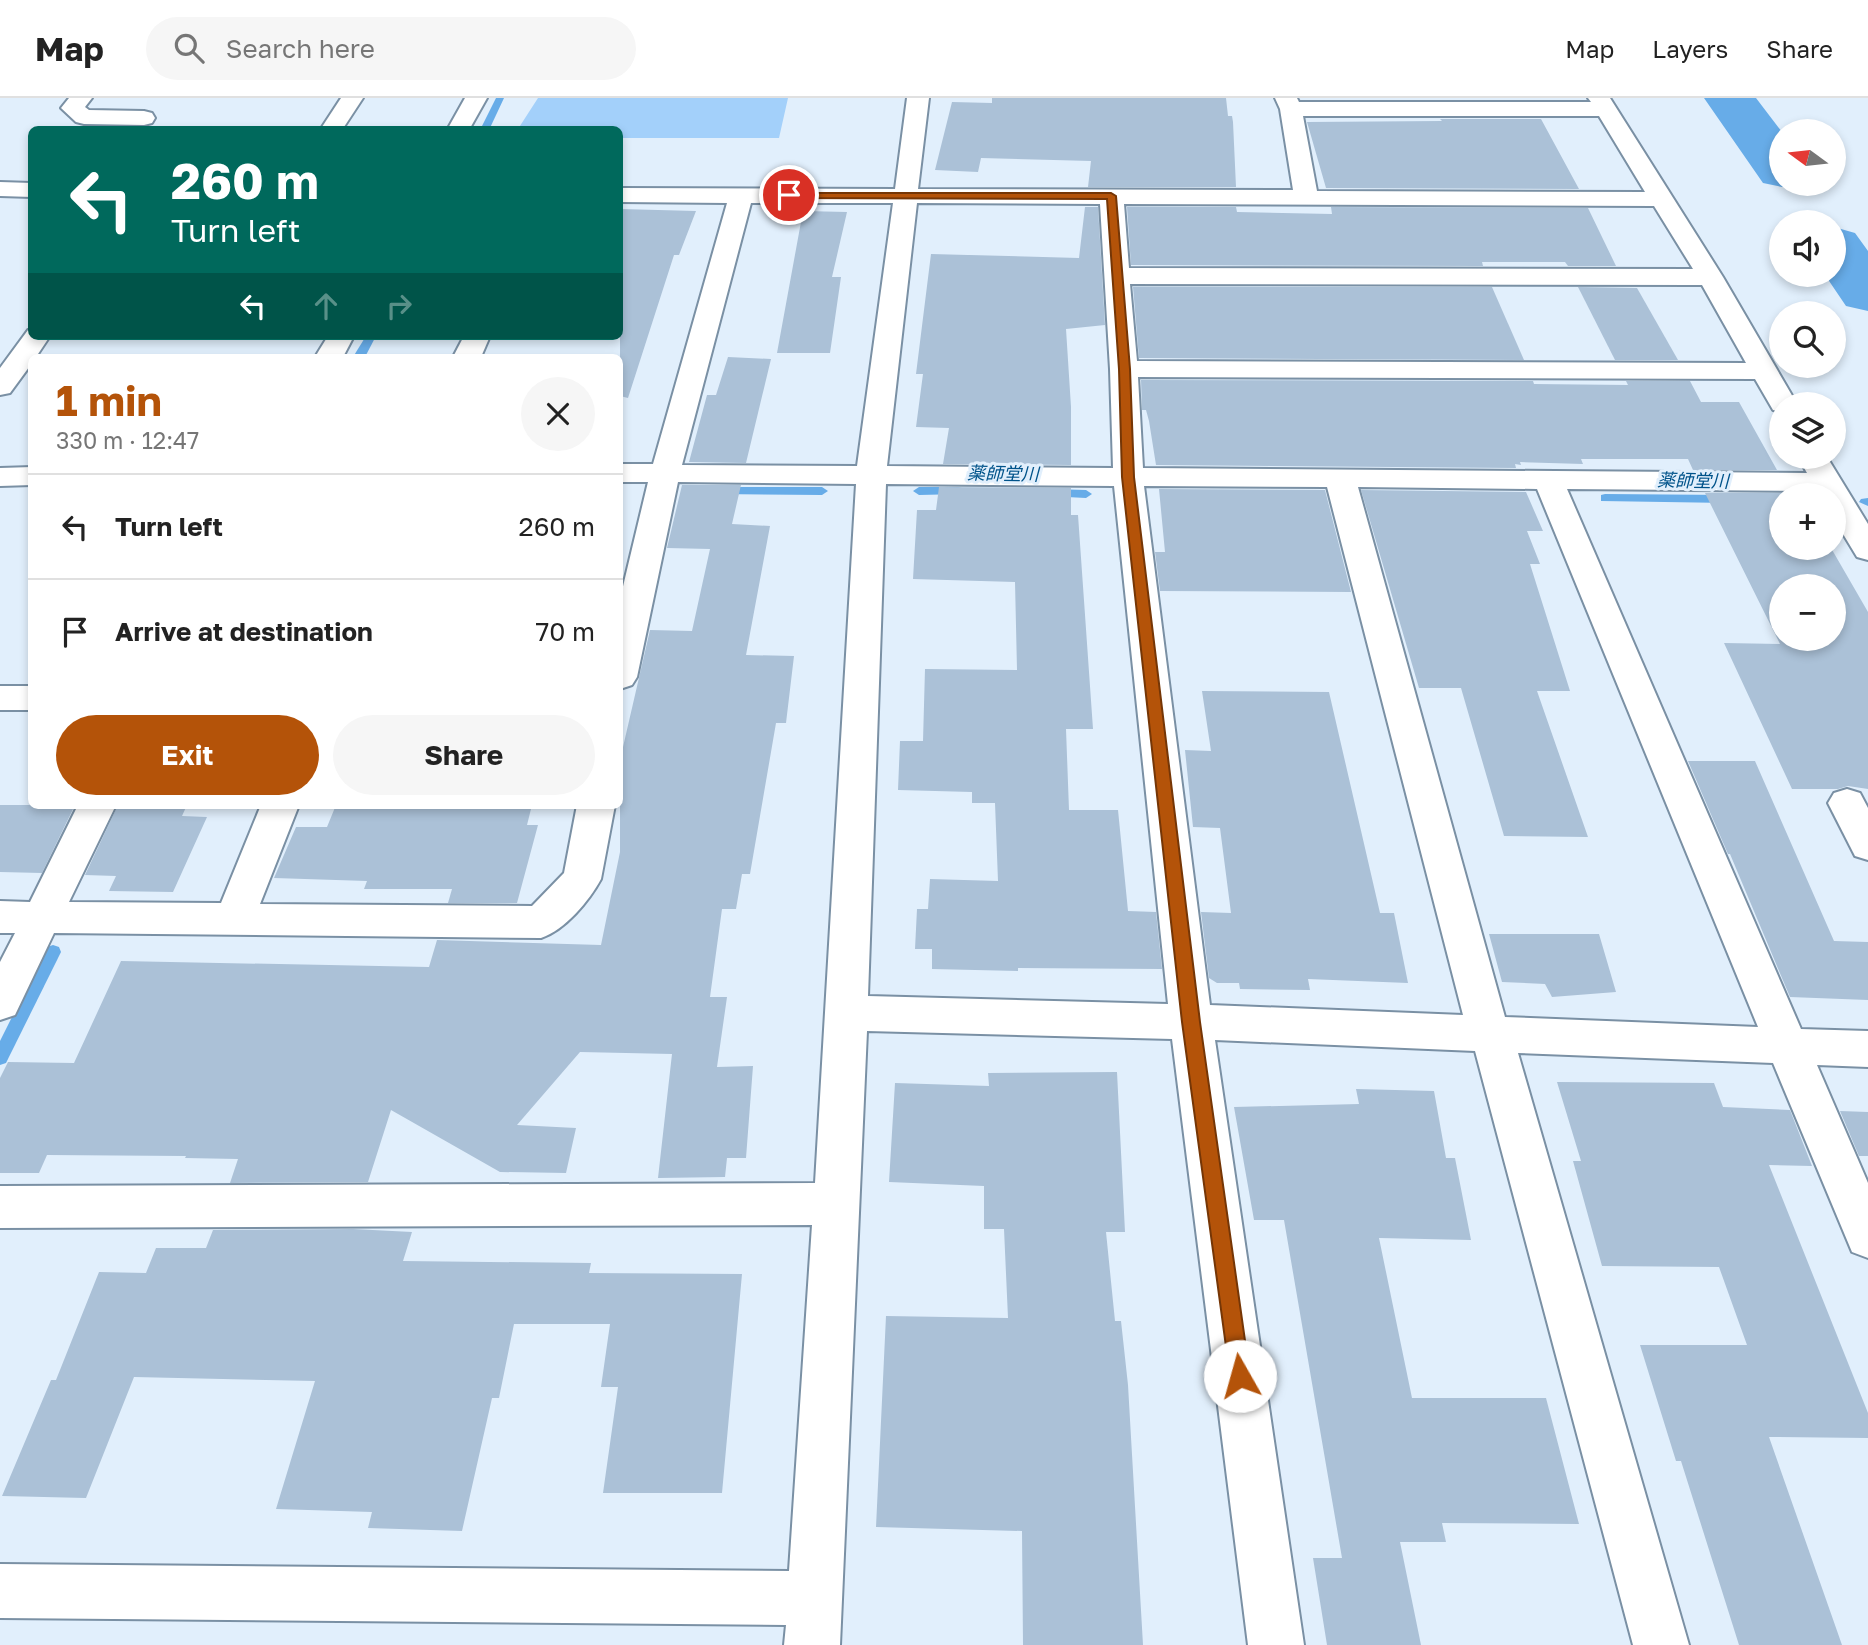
<!DOCTYPE html>
<html lang="en">
<head>
<meta charset="utf-8">
<style>
	:root { --surface:#fff; --page:#f6f6f6; --text:#222; --muted:#767676; --line:#e0e0e0; --accent:#b45309 }
	body { margin:0; font-family:"Golos Text","Noto Sans JP",sans-serif; background:var(--page); color:var(--text); height:100vh; display:flex; flex-direction:column; font-size:26px; white-space:nowrap }
	* { box-sizing:border-box; margin:0 }
	p { font-size:23px; color:var(--muted) }
	.icon { flex:none; width:38px; height:38px; fill:none; stroke:currentColor; stroke-width:2; stroke-linecap:round; stroke-linejoin:round }
	.map { position:relative; flex:1; overflow:hidden }
	.drawer { position:absolute; left:28px; top:256px; width:595px; height:455px; display:flex; flex-direction:column; background:var(--surface); border-radius:10px; box-shadow:0 4px 10px #0003 }
	.drawer>* { flex:none }
	.guide { position:absolute; left:28px; top:28px; width:595px; height:214px; border-radius:10px; box-shadow:0 4px 10px #0003; background:#00695c; color:#fff; overflow:hidden }
	.needle { width:46px; rotate:285deg }
	.fabs { position:absolute; left:1769px; top:21px; display:grid; gap:14px }
	.fabs a { display:grid; place-items:center; width:77px; height:77px; border-radius:50%; background:var(--surface); box-shadow:0 4px 10px #0003; font-size:35px }
	.pin { position:absolute; display:grid; place-items:center; width:60px; height:60px; color:#fff; margin:-30px; border:4px solid #fff; border-radius:50%; box-shadow:0 2px 7px #0007 }
	.me { position:absolute; width:77px; margin:-38px; rotate:353deg; stroke-linejoin:round; filter:drop-shadow(0 0 5px #0008) }
	.turn { display:flex; align-items:center; gap:24px; height:147px; padding:0 28px; font-size:32px }
	.turn .icon { width:91px; height:91px; stroke-width:2.5 }
	.turn b { display:block; font-size:49px; line-height:60px }
	.lanes { display:flex; align-items:center; height:66px; padding:0 28px; background:#0003; justify-content:center; gap:35px; direction:ltr }
	.lanes .off { opacity:.35 }
	.round { display:grid; place-items:center; flex:none; width:74px; height:74px; border-radius:37px; background:var(--page) }
	.headline { display:flex; align-items:center; justify-content:space-between; height:119px; padding:0 28px }
	h1 { font-size:42px; font-weight:700; line-height:52px; color:var(--accent) }
	.button { display:flex; gap:14px; margin-top:auto; padding:14px 28px }
	.button a { flex:1; height:80px; border-radius:42px; background:var(--accent); color:#fff; font-size:28px; font-weight:700; line-height:80px; text-align:center }
	.button a+a { background:var(--page); color:var(--text) }
	ul { padding:0; list-style:none }
	li { display:flex; align-items:center; gap:21px; height:105px; padding:0 28px; border-top:2px solid var(--line) }
	li div { flex:1 }
	li b { display:block; font-size:26px }
	li em { font-style:normal }
	header { display:flex; align-items:center; gap:42px; box-sizing:border-box; height:98px; padding:0 35px; background:var(--surface); border-bottom:2px solid var(--line) }
	header strong { font-size:33px }
	nav { display:flex; gap:38px; margin-inline-start:auto; font-size:24px }
	.search { width:490px; height:63px; background:var(--page); display:flex; align-items:center; gap:18px; box-sizing:border-box; padding:0 24px; border-radius:38px; color:var(--muted); font-size:26px }
	.map>svg:first-child { display:block }
	.green { fill:#a3d0fa }
	.lines { fill:none; stroke-linecap:round; stroke-linejoin:round }
	.stream { fill:#67ace8; fill-rule:evenodd }
	.river { fill:#67ace8; fill-rule:evenodd }
	.building { fill:#abc1d7; fill-rule:evenodd }
	.minor-casing { stroke:#7a90a4; stroke-width:4 }
	.minor { fill:#fff; fill-rule:evenodd }
	.route { fill:#b45309; stroke:#753606; stroke-width:2 }
	.labels { text-anchor:middle; dominant-baseline:central; stroke-width:6; stroke-linejoin:round; paint-order:stroke }
	.far-water-label { font-size:18px; font-style:italic; fill:#00538a; stroke:#e1effc }
</style>
</head>
<body>
<header>
<strong>Map</strong>
<div class="search"><svg class="icon" aria-label="search" viewBox="0 0 24 24"><circle cx="10" cy="10" r="6"/><path d="M15 15l6 6"/></svg>Search here</div>
<nav><a>Map</a><a>Layers</a><a>Share</a></nav>
</header>
<div class="map">
<svg width="1868" height="1547" viewBox="0 0 1868 1547">
	<rect width="100%" height="100%" fill="#e1effc"/>
	<polygon class="green" points="538,0 788,0 779,40 620,40 620,32 518,31"/>
	<g class="lines">
		<g class="stream">
			<polygon points="496,0 504,0 489,32 480,32"/>
			<polygon points="366,238 376,238 365,259 353,259"/>
			<polygon points="721,389 822,389 828,393 822,397 717,396 717,390"/>
			<polygon points="958,389 962,390 962,396 919,397 913,393 919,389"/>
			<polygon points="1051,391 1086,392 1092,396 1086,400 1047,398 1047,392"/>
			<polygon points="1605,396 1728,397 1734,401 1728,405 1601,403 1601,397"/>
			<polygon points="1868,400 1868,408 1859,404 1861,401"/>
			<polygon points="53,847 59,849 61,854 6,965 0,967 0,943 47,849"/>
		</g>
		<g class="river">
			<polygon points="1704,0 1756,0 1782,34 1782,86 1797,86 1782,89 1763,85"/>
			<polygon points="1834,129 1855,135 1868,153 1868,213 1846,208 1825,177 1834,177"/>
		</g>
	</g>
	<g class="building">
		<polygon points="992,0 1226,0 1228,18 1232,18 1233,24 1236,89 1088,89 1091,63 981,60 978,74 935,72 952,4 992,5"/>
		<polygon points="1440,21 1541,21 1579,91 1326,90 1307,24 1442,23"/>
		<polygon points="1085,109 1098,109 1105,227 1066,231 1071,309 1071,367 943,366 949,330 916,329 923,276 916,276 931,156 1079,160"/>
		<polygon points="1127,109 1236,109 1237,114 1332,116 1331,109 1588,110 1616,168 1568,168 1565,164 1482,164 1483,168 1131,167"/>
		<polygon points="620,111 696,113 679,157 674,157 628,300 620,298"/>
		<polygon points="803,113 847,114 832,179 841,179 830,255 777,255"/>
		<polygon points="1133,189 1492,189 1524,262 1139,260"/>
		<polygon points="1578,189 1637,190 1678,262 1615,262"/>
		<polygon points="728,259 771,261 746,365 689,364 707,297 716,297"/>
		<polygon points="1141,282 1533,283 1534,286 1628,287 1626,283 1690,283 1701,304 1739,304 1777,372 1693,372 1688,361 1581,361 1583,366 1520,364 1521,367 1515,366 1516,370 1156,367 1149,323 1146,312 1142,312"/>
		<polygon points="682,387 741,387 732,426 770,428 746,557 794,558 786,625 776,625 750,776 742,776 736,811 722,811 710,899 727,899 717,969 753,968 746,1060 727,1060 725,1079 658,1080 672,956 580,954 517,1027 576,1030 566,1075 500,1074 391,1012 368,1084 230,1085 238,1061 185,1060 186,1058 47,1057 39,1075 0,1075 0,980 8,964 74,965 121,863 429,869 437,842 601,847 620,754 620,662 650,532 692,533 710,451 667,450"/>
		<polygon points="939,389 1071,390 1071,417 1078,417 1093,631 1066,631 1069,712 1118,712 1128,813 1156,814 1162,871 1018,870 1018,873 932,871 932,851 915,851 917,811 928,811 930,781 998,783 995,705 972,705 972,694 898,692 900,643 923,643 925,571 1017,572 1015,484 913,481 917,412 936,412"/>
		<polygon points="1159,391 1325,392 1351,494 1160,493 1155,454 1165,454"/>
		<polygon points="1361,392 1526,394 1543,433 1527,433 1540,466 1530,466 1570,593 1537,593 1588,739 1504,738 1461,590 1419,590"/>
		<path d="M1705 395H1782V450H1831L1868 514V691L1848 688 1838 691H1792L1724 545 1780 546ZM1782 488H1834V541H1782Z"/>
		<polygon points="1202,593 1329,594 1380,815 1394,815 1408,885 1308,881 1310,892 1240,891 1239,885 1217,885 1209,880 1201,814 1231,815 1220,730 1193,729 1185,652 1211,653"/>
		<polygon points="1688,663 1755,663 1834,843 1868,844 1868,902 1790,899 1730,756 1728,756"/>
		<polygon points="0,707 75,707 42,775 0,774"/>
		<polygon points="118,707 187,707 182,718 207,719 173,794 109,793 116,778 85,777"/>
		<polygon points="336,707 532,707 527,727 538,727 517,805 448,805 452,791 364,791 367,783 274,780 296,729 327,729"/>
		<polygon points="1489,836 1599,836 1616,894 1552,899 1545,886 1502,884"/>
		<polygon points="1117,974 1125,1134 1106,1134 1115,1223 1121,1223 1128,1287 1143,1547 1023,1547 1022,1433 876,1429 886,1218 1008,1220 1004,1131 984,1131 984,1088 889,1084 895,985 989,988 988,975"/>
		<polygon points="1557,984 1714,985 1723,1009 1790,1012 1812,1068 1769,1067 1868,1315 1868,1340 1769,1339 1842,1547 1739,1547 1681,1363 1676,1363 1640,1247 1747,1247 1719,1169 1602,1168 1573,1063 1581,1063"/>
		<polygon points="1356,991 1434,993 1446,1060 1455,1060 1471,1142 1379,1140 1412,1300 1546,1300 1579,1426 1442,1425 1446,1444 1400,1444 1421,1547 1327,1547 1313,1460 1342,1460 1284,1122 1254,1122 1234,1009 1359,1006"/>
		<polygon points="1840,1013 1868,1014 1868,1058 1859,1058"/>
		<polygon points="353,1131 412,1134 403,1163 591,1165 589,1175 742,1176 722,1395 603,1395 618,1289 601,1289 610,1226 514,1226 499,1300 492,1300 462,1433 368,1430 372,1414 276,1411 315,1283 134,1279 86,1400 2,1398 51,1282 56,1282 99,1174 146,1175 156,1150 206,1150 213,1132"/>
	</g>
	<g class="lines">
		<g class="minor-casing">
			<g id="minor">
				<polygon points="69,0 92,0 85,9 89,12 144,13 152,15 155,20 152,25 144,27 84,26 76,24 61,10"/>
				<polygon points="341,0 363,0 342,32 320,32"/>
				<polygon points="465,0 487,0 469,32 447,32"/>
				<path d="M907 0H929L918 91 1293 92 1280 11 1275 0H1297L1299 4H1591L1588 0H1610L1723 179 1797 306H1782V314L1773 312 1755 281 1138 279 1143 370 1807 375 1799 361 1801 359H1827L1868 426V462L1857 459 1834 421V397H1820L1818 393 1567 391 1801 931 1868 933V969L1817 967 1868 1085V1160L1852 1154 1773 965 1518 955 1689 1547H1633L1475 953 1215 942 1304 1547H1248L1172 941 867 933 840 1547H784L786 1527 0 1520V1466L789 1473 812 1127 0 1130V1088L815 1085 856 386 678 384 637 579 632 587 620 591V501L648 384H620V366H653L727 105 620 104V90L895 91ZM1303 18H1599L1645 94 1317 93ZM751 105H893L857 368 682 367ZM917 105 1100 106 1110 271 1113 370 887 368ZM1124 106 1654 108 1693 171 1129 170ZM1130 186 1702 187 1746 265 1137 263ZM886 386 1114 388 1168 906 868 898ZM1144 388 1327 389 1463 917 1210 907ZM1358 389 1537 391 1758 929 1505 919Z"/>
				<polygon points="0,84 32,85 32,99 0,98"/>
				<polygon points="32,231 32,238 50,238 36,259 32,259 32,265 10,295 0,297 0,270 28,232"/>
				<polygon points="328,238 354,238 343,259 315,259"/>
				<polygon points="464,238 490,238 481,259 453,259"/>
				<polygon points="32,369 32,387 0,388 0,370"/>
				<rect x="0" y="588" width="32" height="24"/>
				<polygon points="1847,691 1860,695 1868,710 1868,762 1855,758 1828,705 1834,695"/>
				<path d="M78 707H116L69 804 221 805 261 707H299L260 806 532 808 564 775 577 707H615L601 781C589 803 565 832 541 840L54 835 15 917 0 922V864L15 835H0V803L30 804Z"/>
			</g>
		</g>
		<use href="#minor" class="minor"/>
	</g>
	<polygon class="route" points="789,95 1111,95 1116,98 1130,271 1134,379 1200,924 1250,1278 1247,1285 1240,1288 1233,1285 1230,1278 1182,924 1122,379 1119,271 1107,101 785,100 784,97"/>
	<g class="labels">
		<g class="far-water-label">
			<text transform="translate(1003 375) rotate(1)">薬師堂川</text>
			<text transform="translate(1693 382) rotate(1)">薬師堂川</text>
		</g>
	</g>
</svg>
<div class="fabs">
<a><svg class="needle" viewBox="-14 -14 28 28"><path d="M0-13l5 13h-10z" fill="#e53935"/><path d="M0 13l5-13h-10z" fill="#767676"/></svg></a>
<a><svg class="icon" aria-label="sound" viewBox="0 0 24 24"><path d="M4 9h4l5-4v14l-5-4H4zM17 9q2 3 0 6"/></svg></a>
<a><svg class="icon" aria-label="search" viewBox="0 0 24 24"><circle cx="10" cy="10" r="6"/><path d="M15 15l6 6"/></svg></a>
<a><svg class="icon" aria-label="layers" viewBox="0 0 24 24"><path d="M12 4l9 5-9 5-9-5zM3 14l9 5 9-5"/></svg></a>
<a>+</a>
<a>−</a>
</div>
<div class="pin" style="left:789px;top:97px;background:#d93025"><svg class="icon" aria-label="arrive" viewBox="0 0 24 24"><path d="M6 21V4h12l-3 4 3 4H6"/></svg></div>
<svg class="me" style="left:1240px;top:1278px" viewBox="-20 -20 40 40"><circle r="19" fill="#fff"/><path d="M0-13L10 11 0 6-10 11z" fill="#b45309"/></svg>
<div class="guide">
<div class="turn"><svg class="icon" aria-label="left" viewBox="0 0 24 24"><path d="M17 20v-9H6M10 6l-5 5 5 5"/></svg><div><b>260 m</b>Turn left</div></div>
<div class="lanes"><svg class="icon" aria-label="left" viewBox="0 0 24 24"><path d="M17 20v-9H6M10 6l-5 5 5 5"/></svg><svg class="icon off" aria-label="ahead" viewBox="0 0 24 24"><path d="M12 20V5M6 11l6-6 6 6"/></svg><svg class="icon off" aria-label="right" viewBox="0 0 24 24"><path d="M7 20v-9h11M14 6l5 5-5 5"/></svg></div>
</div>
<section class="drawer">
<div class="headline"><div><h1>1 min</h1><p>330 m · 12:47</p></div><a class="round"><svg class="icon" aria-label="close" viewBox="0 0 24 24"><path d="M6 6l12 12M18 6L6 18"/></svg></a></div>
<ul>
<li><svg class="icon" aria-label="left" viewBox="0 0 24 24"><path d="M17 20v-9H6M10 6l-5 5 5 5"/></svg><div><b>Turn left</b></div><em>260 m</em></li>
<li><svg class="icon" aria-label="arrive" viewBox="0 0 24 24"><path d="M6 21V4h12l-3 4 3 4H6"/></svg><div><b>Arrive at destination</b></div><em>70 m</em></li>
</ul>
<div class="button"><a>Exit</a><a>Share</a></div>
</section>
</div>
</body>
</html>
